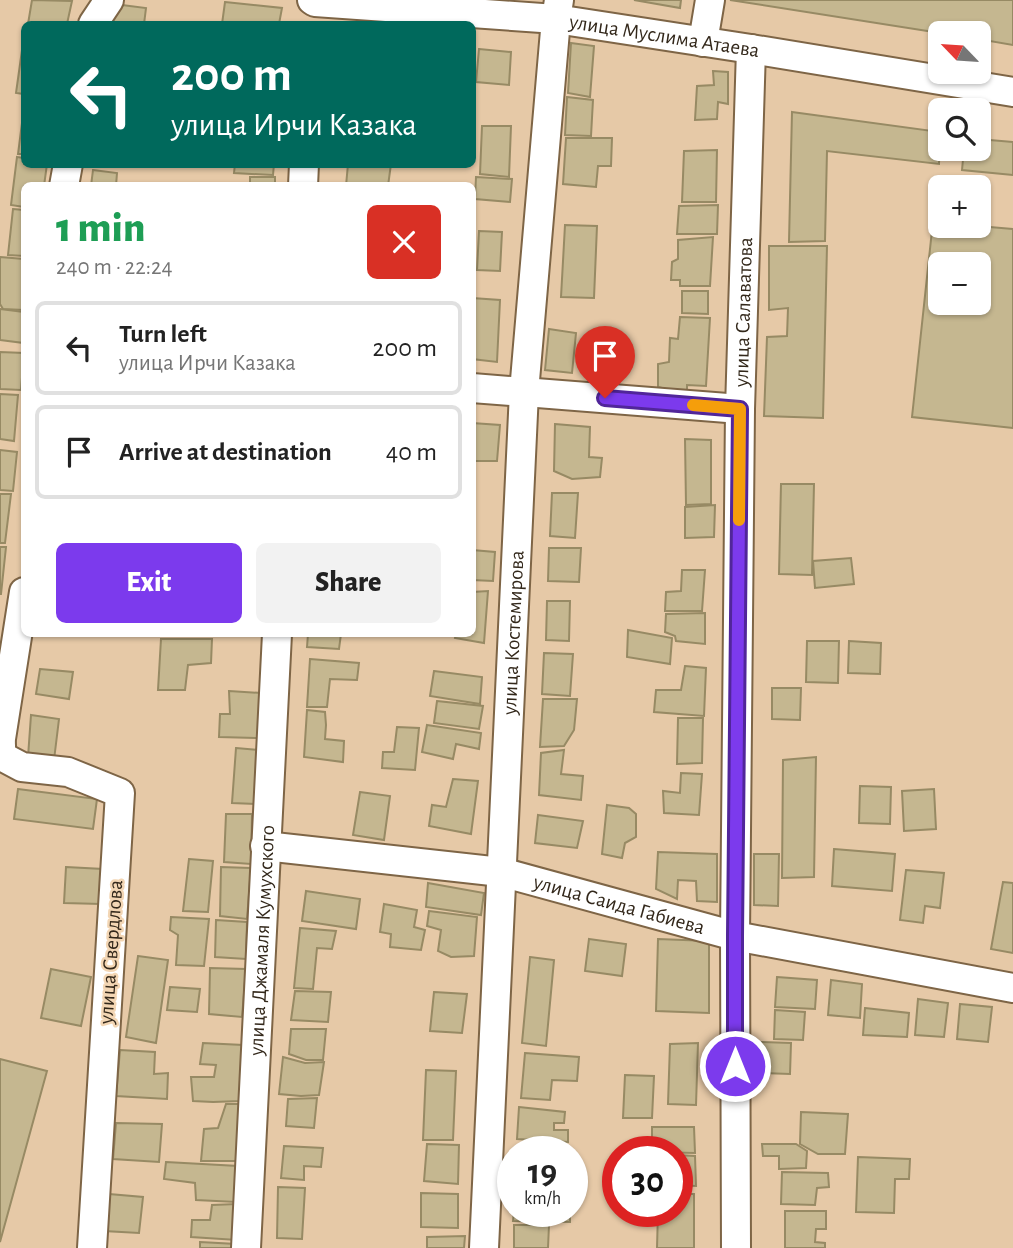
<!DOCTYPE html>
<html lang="en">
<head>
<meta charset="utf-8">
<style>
	:root { --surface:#fff; --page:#f2f2f2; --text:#222; --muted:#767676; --line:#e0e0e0; --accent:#7c3aed }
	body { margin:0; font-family:"Alegreya Sans",sans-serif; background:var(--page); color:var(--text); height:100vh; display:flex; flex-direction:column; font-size:26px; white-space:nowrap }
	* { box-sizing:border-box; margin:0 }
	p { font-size:23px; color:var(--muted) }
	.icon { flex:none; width:38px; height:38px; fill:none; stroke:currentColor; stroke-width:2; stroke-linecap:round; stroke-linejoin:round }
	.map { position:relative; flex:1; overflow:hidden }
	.sheet { position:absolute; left:21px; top:182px; width:455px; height:455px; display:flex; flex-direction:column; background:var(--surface); border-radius:10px; box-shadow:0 2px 5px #0004 }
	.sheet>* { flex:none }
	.guide { position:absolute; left:21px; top:21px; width:455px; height:147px; border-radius:10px; box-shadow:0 2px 5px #0004; background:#00695c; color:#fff; overflow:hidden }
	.needle { width:46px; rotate:295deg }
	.buttons { position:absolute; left:928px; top:21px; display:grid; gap:14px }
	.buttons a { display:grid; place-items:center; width:63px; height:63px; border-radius:10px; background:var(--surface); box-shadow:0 2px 5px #0004; font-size:35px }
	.speed { position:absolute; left:497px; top:1136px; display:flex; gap:14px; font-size:35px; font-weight:700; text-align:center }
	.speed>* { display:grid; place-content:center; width:91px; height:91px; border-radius:50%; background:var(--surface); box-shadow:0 2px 5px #0004; line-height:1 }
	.speed small { font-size:18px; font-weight:400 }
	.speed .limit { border:10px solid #d22; background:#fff; color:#111 }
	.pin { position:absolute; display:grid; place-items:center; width:60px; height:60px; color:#fff; margin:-72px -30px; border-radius:50% 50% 50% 0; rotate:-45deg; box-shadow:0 0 7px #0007 }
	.pin .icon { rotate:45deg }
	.me { position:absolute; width:77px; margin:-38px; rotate:0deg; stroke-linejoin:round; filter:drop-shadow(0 0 5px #0008) }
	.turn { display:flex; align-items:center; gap:24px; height:147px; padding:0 35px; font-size:32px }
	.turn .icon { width:91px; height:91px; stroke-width:2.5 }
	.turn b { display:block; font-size:49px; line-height:60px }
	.round { display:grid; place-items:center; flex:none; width:74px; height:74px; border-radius:10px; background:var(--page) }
	.summary { display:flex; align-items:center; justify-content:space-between; height:119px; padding:0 35px }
	h1 { font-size:42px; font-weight:800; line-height:52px; color:#1e9e55 }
	.button { display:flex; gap:14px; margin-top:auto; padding:14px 35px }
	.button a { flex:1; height:80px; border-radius:10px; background:var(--accent); color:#fff; font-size:28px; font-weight:800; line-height:80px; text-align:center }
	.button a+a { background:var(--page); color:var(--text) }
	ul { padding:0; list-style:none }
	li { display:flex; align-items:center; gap:21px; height:94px; margin:0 14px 10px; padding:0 21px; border:4px solid var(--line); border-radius:10px }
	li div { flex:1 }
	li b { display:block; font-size:26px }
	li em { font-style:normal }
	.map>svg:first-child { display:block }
	.building { fill:#c5b790; stroke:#978a64; stroke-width:2; fill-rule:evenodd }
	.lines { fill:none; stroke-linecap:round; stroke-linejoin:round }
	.minor-casing { stroke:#7e6546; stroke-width:32 }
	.minor { stroke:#fff; stroke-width:28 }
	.route-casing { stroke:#51269a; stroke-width:18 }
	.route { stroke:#7c3aed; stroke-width:12 }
	.slow { stroke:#f59e0b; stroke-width:12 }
	.labels { text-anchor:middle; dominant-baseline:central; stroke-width:5; stroke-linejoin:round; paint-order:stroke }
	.street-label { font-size:21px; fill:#33281b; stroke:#f3d6b4 }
</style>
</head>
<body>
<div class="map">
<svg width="1013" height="1248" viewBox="0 0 1013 1248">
	<rect width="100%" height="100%" fill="#e6c9a7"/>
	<g class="building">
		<polygon points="32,0 72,1 67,24 28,24"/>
		<polygon points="634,0 681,0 680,8"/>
		<polygon points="730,0 1013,0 1013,45 978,39 978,33 940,33"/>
		<polygon points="225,2 282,8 279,24 222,24"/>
		<polygon points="122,5 146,8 144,24 110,24 111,13"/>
		<polygon points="23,43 24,44 24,94 16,93"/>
		<polygon points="571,43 594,46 590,97 568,93"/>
		<polygon points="479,49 511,52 509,85 476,82"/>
		<polygon points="713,71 728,72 728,104 718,102 717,119 695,120 697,86 714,85"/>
		<polygon points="567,97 593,100 591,136 565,135"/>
		<polygon points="792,112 940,132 939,164 827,151 825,241 789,242"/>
		<polygon points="22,123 24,124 24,154 18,154"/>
		<polygon points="482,126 511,126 509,177 480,174"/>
		<polygon points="566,138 612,138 611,166 598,166 596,187 563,184"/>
		<polygon points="978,139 1013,142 1013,175 962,170 964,149 978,149"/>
		<polygon points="717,150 716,202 682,202 684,151"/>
		<polygon points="17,157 24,158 24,164 47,164 44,186 24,186 24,207 11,205"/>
		<polygon points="235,164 274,164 273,175 234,173"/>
		<polygon points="348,164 391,164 388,186 346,186"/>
		<polygon points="93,170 117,173 116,186 91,186"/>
		<rect x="250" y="177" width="25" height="9"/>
		<polygon points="476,177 512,179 510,202 475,199"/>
		<polygon points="718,205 717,234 677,234 679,206"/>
		<polygon points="13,209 24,210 24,256 8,255"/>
		<path d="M933 221 940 222V226H978L1013 229V428L912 417ZM940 264H978V303H940Z"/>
		<polygon points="565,225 597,226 594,298 561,297"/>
		<polygon points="479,231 502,232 500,271 477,270"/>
		<polygon points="713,237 710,286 680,286 680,280 671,280 672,262 678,259 678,240"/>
		<polygon points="769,246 827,246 823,418 764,416 767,337 787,336 788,308 769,310"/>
		<polygon points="0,257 24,259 24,310 3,309 0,304"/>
		<polygon points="682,291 708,291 708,314 682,313"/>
		<polygon points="472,298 500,300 497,362 472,359"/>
		<polygon points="0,309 24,312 24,343 0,340"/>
		<polygon points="680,317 710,318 706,386 687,385 687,394 658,387 658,364 669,362 670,338 678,339"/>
		<polygon points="549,329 576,333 572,373 545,370"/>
		<polygon points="0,352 24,353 21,390 0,389"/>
		<polygon points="0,394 18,395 14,441 0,439"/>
		<polygon points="472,423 500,425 497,461 475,461 474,484 472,484"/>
		<polygon points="555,424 590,427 589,457 602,458 600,477 572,479 554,471"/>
		<polygon points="685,439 711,440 711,504 686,505"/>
		<polygon points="0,450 17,452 13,491 0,490"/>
		<polygon points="781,484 814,484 812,575 779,574"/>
		<polygon points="552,493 578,493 575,538 550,536"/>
		<polygon points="0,494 11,494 5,543 0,543"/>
		<polygon points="715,505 714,537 685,538 685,507"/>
		<polygon points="0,547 6,547 1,594 0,594"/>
		<polygon points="549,548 581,548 579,582 548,581"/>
		<polygon points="472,550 495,552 493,581 472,580"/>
		<polygon points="851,558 854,584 815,588 813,561"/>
		<polygon points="682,570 705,570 702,611 665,611 666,592 681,591"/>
		<polygon points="488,591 484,643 455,638 456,634 472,634 472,592"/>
		<polygon points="547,601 570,601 569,641 546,640"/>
		<polygon points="705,613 705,644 676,641 675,636 665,632 666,614"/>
		<polygon points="628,630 672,638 670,664 627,657"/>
		<polygon points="308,634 341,634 339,649 307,647"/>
		<polygon points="161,639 212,639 211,663 188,665 185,690 158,690"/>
		<polygon points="807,641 839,641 838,683 806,682"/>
		<polygon points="849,641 881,643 880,674 848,673"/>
		<polygon points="544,653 573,654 570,696 542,694"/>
		<polygon points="310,659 359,663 357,680 330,679 327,707 307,707"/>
		<polygon points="685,666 706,668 704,716 654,712 656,690 681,690"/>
		<polygon points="40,669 73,672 69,699 36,694"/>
		<polygon points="434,671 482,677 480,704 430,696"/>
		<polygon points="772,688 801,688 800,720 772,719"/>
		<polygon points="229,691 262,693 258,738 219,737 220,714 230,714"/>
		<polygon points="543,699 577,699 574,730 564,746 540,747"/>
		<polygon points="437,701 483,706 479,729 434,723"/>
		<polygon points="307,710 325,712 326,725 325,739 344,741 343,762 304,757"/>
		<polygon points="31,715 59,719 54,760 28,757"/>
		<polygon points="678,718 703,718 702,763 677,764"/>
		<polygon points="427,725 481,733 479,749 456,744 453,759 422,752"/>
		<polygon points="397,727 419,728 415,770 382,768 383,752 394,752"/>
		<polygon points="236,748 259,750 256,804 232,803"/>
		<polygon points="564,750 561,774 583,776 581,800 539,795 541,753"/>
		<polygon points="816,757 814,877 782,878 783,760"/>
		<polygon points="681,773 702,774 699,815 664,813 663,791 680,793"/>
		<polygon points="453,779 478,781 471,834 429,826 432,805 446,807"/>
		<polygon points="860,786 891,787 890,824 859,823"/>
		<polygon points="18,789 97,799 93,829 14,819"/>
		<polygon points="934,789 936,829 904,831 902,791"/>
		<polygon points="360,792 390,796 384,840 353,835"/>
		<polygon points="607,805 629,808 636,814 636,837 625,843 622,858 602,854"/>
		<polygon points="226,814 252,814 251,864 224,862"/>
		<polygon points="538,815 583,821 577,848 535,843"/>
		<polygon points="834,849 895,854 892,891 832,886"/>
		<polygon points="658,852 717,854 717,902 697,901 696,881 678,880 677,899 656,889"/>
		<polygon points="754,854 779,854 778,906 754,905"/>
		<polygon points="189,859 213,861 208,912 183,911"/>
		<polygon points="66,867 103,869 101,904 64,903"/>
		<polygon points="221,867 251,868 247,919 220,916"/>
		<polygon points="906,870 944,873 940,908 925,906 923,923 900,920"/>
		<polygon points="1003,882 1013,883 1013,953 991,949"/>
		<polygon points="428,883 484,893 481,915 426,907"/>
		<polygon points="306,891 360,899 356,929 302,921"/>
		<polygon points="384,904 417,910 414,927 425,930 421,950 390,947 391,934 380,932"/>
		<polygon points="429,911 477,917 474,956 451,957 438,951 441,930 427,926"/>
		<polygon points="171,917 209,919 204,966 176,965 178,935 170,930"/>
		<polygon points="216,920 247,922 246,959 215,957"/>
		<polygon points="300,928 336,931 332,949 317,948 313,989 294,988"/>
		<polygon points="589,939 626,944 622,976 585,971"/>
		<polygon points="658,939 709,941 709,1013 656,1011"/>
		<polygon points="138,956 168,960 156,1043 126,1037"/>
		<polygon points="530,957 554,960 546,1046 522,1043"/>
		<polygon points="210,968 246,969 242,1017 209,1014"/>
		<polygon points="51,969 91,977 81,1026 41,1018"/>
		<polygon points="777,977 817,980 815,1009 775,1007"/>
		<polygon points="831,980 862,984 860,1018 828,1015"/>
		<polygon points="170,987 200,989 197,1012 167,1010"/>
		<polygon points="295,991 331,992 328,1022 291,1020"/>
		<polygon points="434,992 467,994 462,1033 430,1031"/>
		<polygon points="918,999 948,1003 944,1037 915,1035"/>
		<polygon points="960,1004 992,1007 988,1042 957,1039"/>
		<polygon points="865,1008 909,1013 907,1037 863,1035"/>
		<polygon points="775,1010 805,1012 803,1040 774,1039"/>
		<polygon points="291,1029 326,1029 323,1060 306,1060 289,1054"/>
		<polygon points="761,1042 791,1043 790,1074 760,1073"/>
		<polygon points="203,1043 243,1045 240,1101 213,1102 193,1101 191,1077 214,1077 216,1065 200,1064"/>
		<polygon points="698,1043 696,1105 668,1104 670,1044"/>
		<polygon points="120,1050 155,1052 154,1074 168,1073 167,1099 116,1096"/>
		<polygon points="525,1053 579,1057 577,1081 552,1080 550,1100 521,1098"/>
		<polygon points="283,1057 305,1063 324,1062 319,1095 301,1096 279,1094"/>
		<polygon points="0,1059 47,1071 0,1242"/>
		<polygon points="426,1070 456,1071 453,1140 423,1140"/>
		<polygon points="625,1075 654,1076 652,1118 623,1118"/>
		<polygon points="317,1098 314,1128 286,1126 288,1099"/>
		<polygon points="226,1104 240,1104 237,1161 201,1161 204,1129 218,1128"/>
		<polygon points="519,1107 565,1112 564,1123 554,1123 554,1130 568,1130 568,1142 517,1139"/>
		<polygon points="801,1112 848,1114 845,1154 818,1154 800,1144"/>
		<polygon points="116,1123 162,1124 159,1162 113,1159"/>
		<polygon points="652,1127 694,1127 695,1153 652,1152"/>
		<polygon points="427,1144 459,1145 458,1184 424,1181"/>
		<polygon points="762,1144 796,1144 807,1151 806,1168 779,1169 779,1156 763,1156"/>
		<polygon points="284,1146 323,1148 321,1167 304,1166 304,1180 281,1178"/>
		<polygon points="677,1155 695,1156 696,1186 677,1185"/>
		<polygon points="858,1157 910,1159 909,1179 895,1179 894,1213 856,1212"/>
		<polygon points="166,1162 238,1166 236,1202 196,1200 195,1183 164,1179"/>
		<polygon points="782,1172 828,1173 829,1187 817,1188 815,1205 781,1204"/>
		<polygon points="278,1187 305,1188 302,1239 277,1238"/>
		<polygon points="421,1193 458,1194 458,1228 421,1227"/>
		<polygon points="109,1194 143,1197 139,1233 104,1231"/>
		<polygon points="677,1194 694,1194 694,1248 657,1248 658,1211 677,1211"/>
		<polygon points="237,1204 237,1240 191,1237 192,1220 210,1220 212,1205"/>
		<polygon points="514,1211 570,1211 570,1222 513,1221"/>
		<polygon points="785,1211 826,1211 826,1229 816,1229 815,1242 825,1243 825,1248 785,1248"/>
		<polygon points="514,1225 549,1225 548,1248 514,1248"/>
		<polygon points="465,1236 464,1248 427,1248 427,1237"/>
		<polygon points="200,1242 236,1244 236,1248 200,1248"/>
	</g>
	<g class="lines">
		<g class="minor-casing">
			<g id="minor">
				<path id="s1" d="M312 0 315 2 556 19 751 49 1013 92"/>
				<polyline points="93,24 109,0"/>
				<polyline points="703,42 710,0"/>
				<polyline points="64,186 68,164"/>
				<polyline points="303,186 304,164"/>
				<polyline points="472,388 740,409"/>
				<polyline points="0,745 24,592"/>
				<polyline points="1,745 1,756 22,767 68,772 120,793 92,1248"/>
				<path id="s2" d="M265 846 501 872 735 936 1013 988"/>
				<path id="s3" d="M246 1248 277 634"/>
				<path id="s4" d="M484 1248 524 392 556 19 559 0"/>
				<path id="s5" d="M736 1248 735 936 740 409 751 49"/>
			</g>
		</g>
		<use href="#minor" class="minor"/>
	</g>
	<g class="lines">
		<g class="route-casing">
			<polyline id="route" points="605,398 740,409 735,936 735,1066"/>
		</g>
		<use href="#route" class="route"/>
		<polyline class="slow" points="693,405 740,409 739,520"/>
	</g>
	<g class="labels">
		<g class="street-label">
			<text stroke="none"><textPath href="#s1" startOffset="355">улица Муслима Атаева</textPath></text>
			<text stroke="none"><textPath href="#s5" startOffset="936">улица Салаватова</textPath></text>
			<text stroke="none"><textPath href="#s4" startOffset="616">улица Костемирова</textPath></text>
			<text stroke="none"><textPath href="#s2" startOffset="360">улица Саида Габиева</textPath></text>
			<text stroke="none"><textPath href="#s3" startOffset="308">улица Джамаля Кумухского</textPath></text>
			<text transform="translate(111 952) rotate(-86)">улица Свердлова</text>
		</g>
	</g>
</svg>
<div class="buttons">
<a><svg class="needle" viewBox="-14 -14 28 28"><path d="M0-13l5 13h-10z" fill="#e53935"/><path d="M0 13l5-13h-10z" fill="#767676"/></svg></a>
<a><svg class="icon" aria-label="search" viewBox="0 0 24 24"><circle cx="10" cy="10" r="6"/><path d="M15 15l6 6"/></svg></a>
<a>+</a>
<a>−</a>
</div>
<div class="speed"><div>19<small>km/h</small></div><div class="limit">30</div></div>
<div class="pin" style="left:605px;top:398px;background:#d93025"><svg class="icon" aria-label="arrive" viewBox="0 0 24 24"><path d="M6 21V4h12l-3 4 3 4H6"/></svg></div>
<svg class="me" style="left:735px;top:1066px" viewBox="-20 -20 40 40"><circle r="17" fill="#7c3aed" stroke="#fff" stroke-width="3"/><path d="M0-11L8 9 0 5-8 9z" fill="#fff"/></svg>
<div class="guide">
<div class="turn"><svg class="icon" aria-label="left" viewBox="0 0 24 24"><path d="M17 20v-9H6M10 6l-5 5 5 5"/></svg><div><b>200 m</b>улица Ирчи Казака</div></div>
</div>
<section class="sheet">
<div class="summary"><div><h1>1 min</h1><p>240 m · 22:24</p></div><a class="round" style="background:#d93025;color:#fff"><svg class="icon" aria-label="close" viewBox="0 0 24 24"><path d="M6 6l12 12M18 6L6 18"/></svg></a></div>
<ul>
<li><svg class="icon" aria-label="left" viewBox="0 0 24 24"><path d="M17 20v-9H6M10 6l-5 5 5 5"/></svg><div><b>Turn left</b><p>улица Ирчи Казака</p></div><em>200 m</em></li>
<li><svg class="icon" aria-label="arrive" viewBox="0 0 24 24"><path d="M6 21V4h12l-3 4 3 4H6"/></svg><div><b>Arrive at destination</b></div><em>40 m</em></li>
</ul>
<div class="button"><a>Exit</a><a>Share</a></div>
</section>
</div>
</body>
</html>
